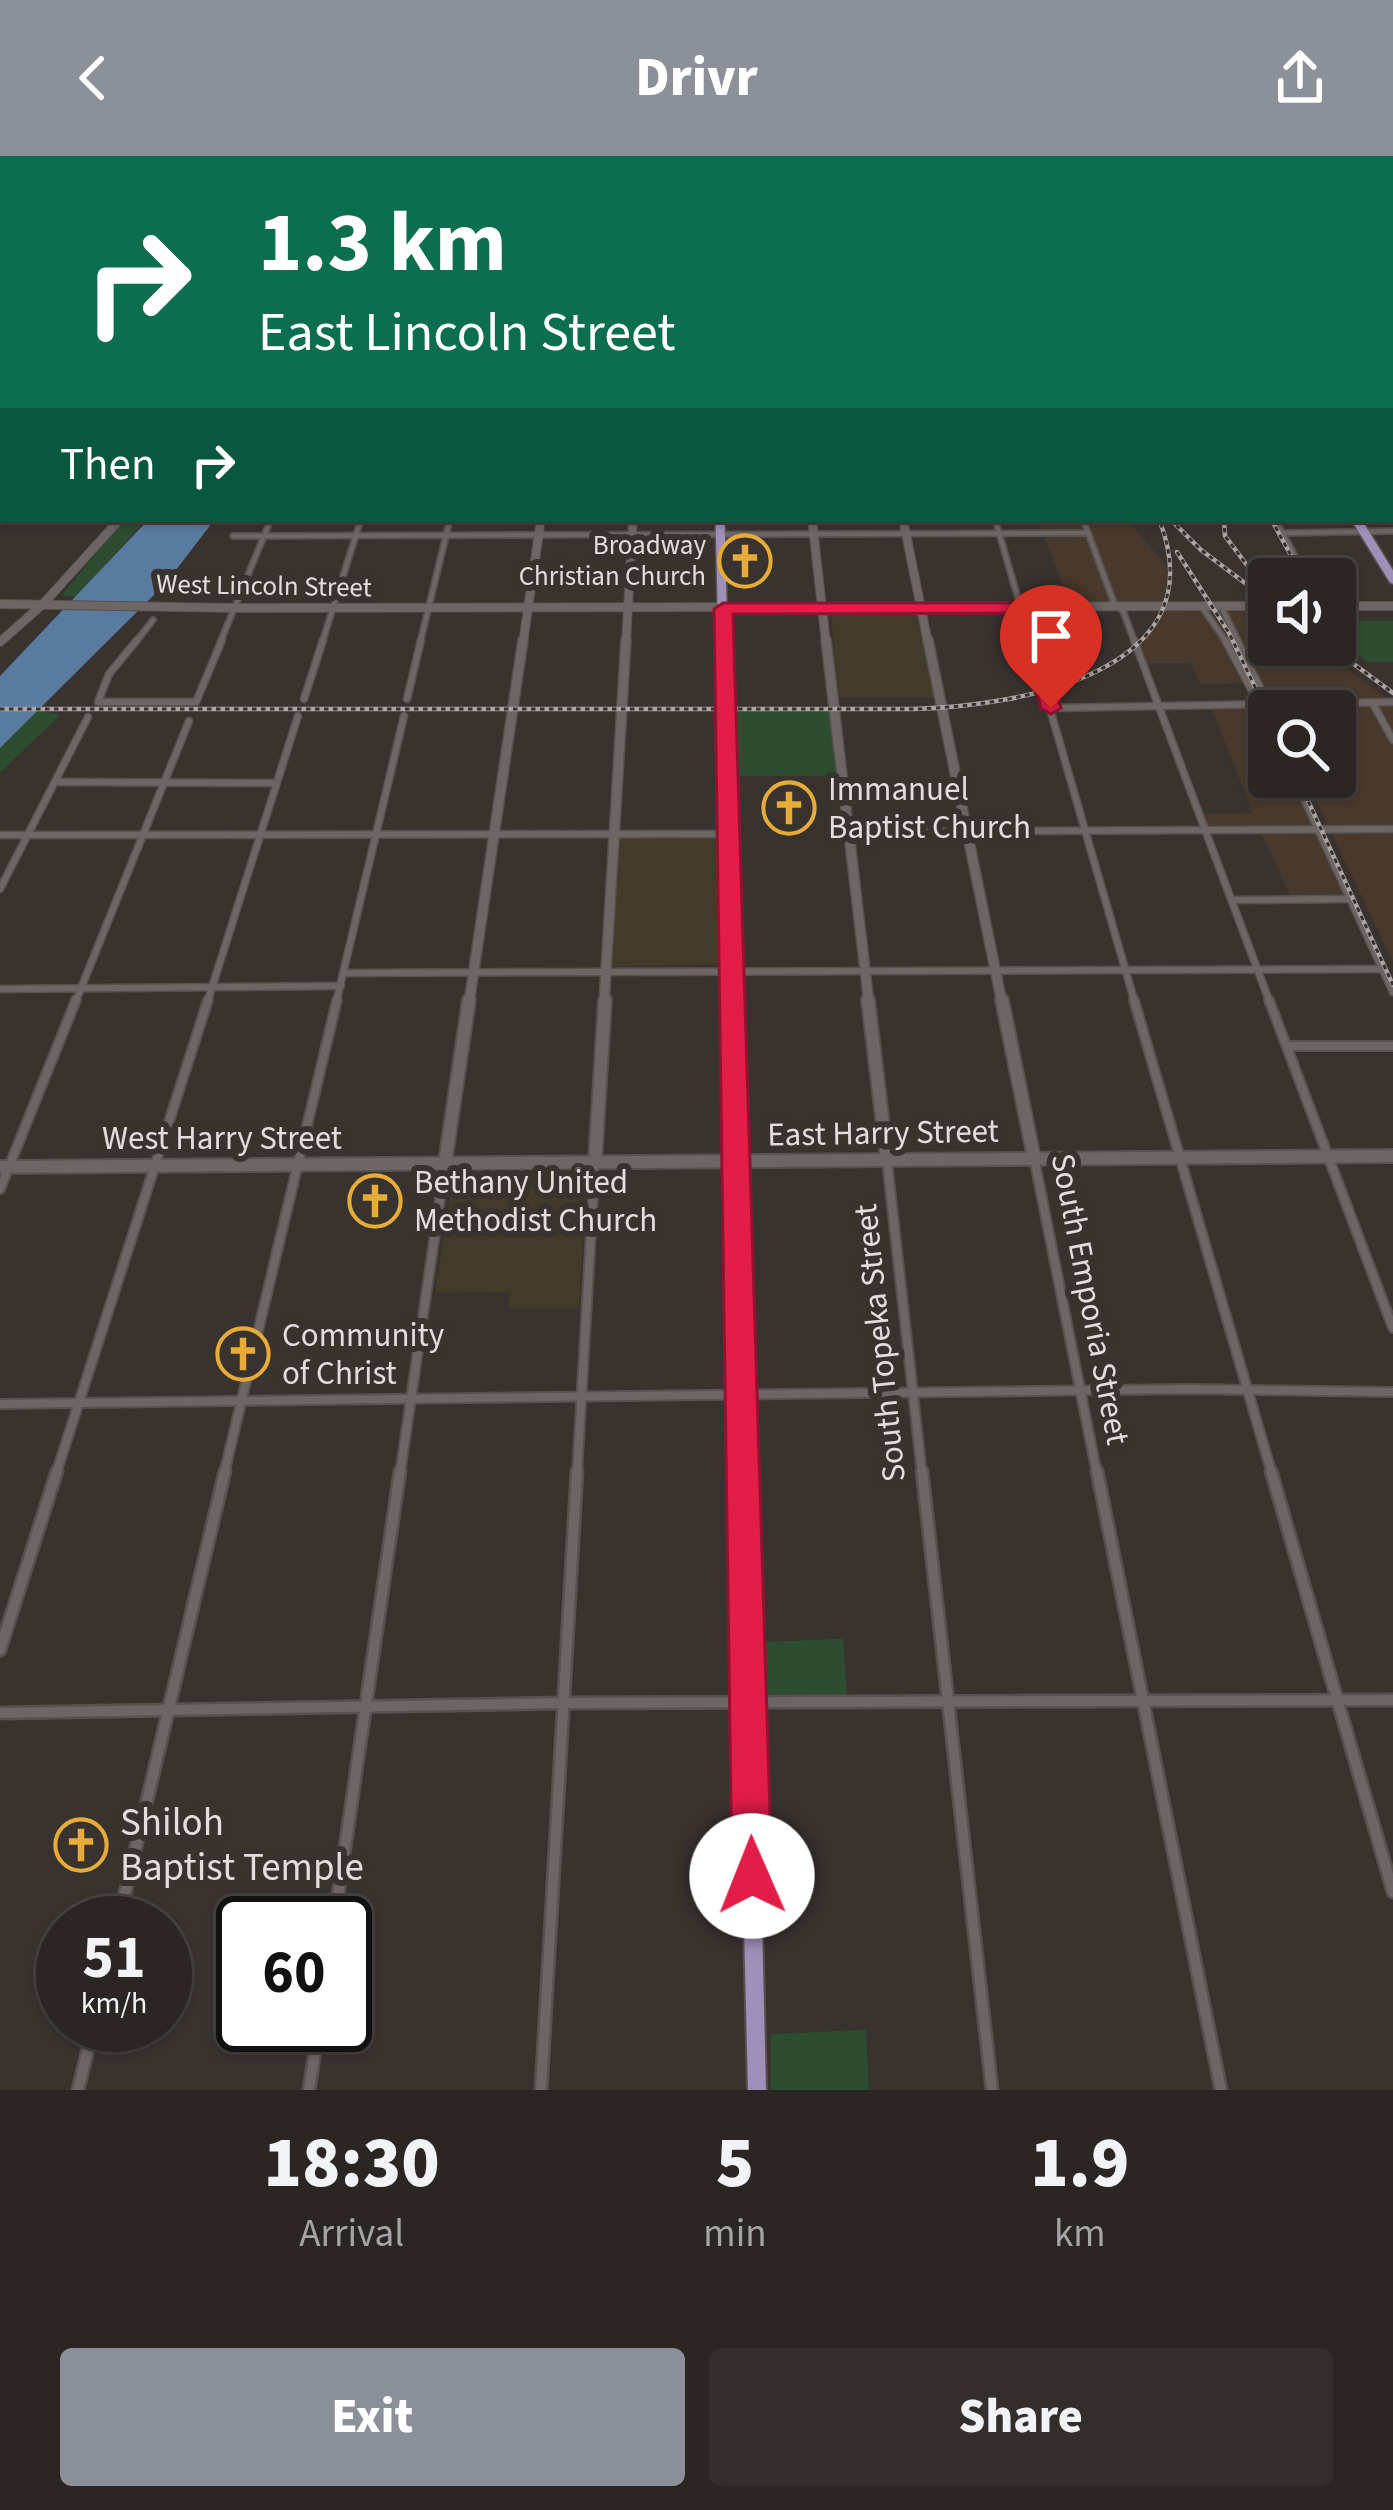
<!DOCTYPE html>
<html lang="en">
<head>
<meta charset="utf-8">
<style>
	:root { --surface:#2b2624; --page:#332e2c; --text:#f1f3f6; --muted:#a6a5a6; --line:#474341; --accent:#8c9099 }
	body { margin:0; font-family:"Source Sans 3",sans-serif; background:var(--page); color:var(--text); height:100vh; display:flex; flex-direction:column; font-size:45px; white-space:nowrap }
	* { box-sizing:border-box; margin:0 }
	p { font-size:39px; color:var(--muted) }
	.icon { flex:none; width:66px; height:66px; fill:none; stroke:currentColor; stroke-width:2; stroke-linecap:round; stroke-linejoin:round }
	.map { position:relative; height:1934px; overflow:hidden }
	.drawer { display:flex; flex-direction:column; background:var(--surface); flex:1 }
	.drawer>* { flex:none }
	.banner { position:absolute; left:0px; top:0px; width:1395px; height:366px; box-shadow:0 3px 9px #0004,0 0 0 3px var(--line); background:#0b6e4f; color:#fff; overflow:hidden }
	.fabs { position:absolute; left:1248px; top:402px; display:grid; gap:24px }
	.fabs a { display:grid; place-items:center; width:108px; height:108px; border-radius:12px; background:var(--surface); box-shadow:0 3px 9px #0004,0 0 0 3px var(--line); font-size:60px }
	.speed { position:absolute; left:36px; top:1740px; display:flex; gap:24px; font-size:60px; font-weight:700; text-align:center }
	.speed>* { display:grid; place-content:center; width:156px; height:156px; border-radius:50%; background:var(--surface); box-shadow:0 3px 9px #0004,0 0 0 3px var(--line); line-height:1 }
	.speed small { font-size:30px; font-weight:400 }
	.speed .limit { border:6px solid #111; border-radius:18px; background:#fff; color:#111 }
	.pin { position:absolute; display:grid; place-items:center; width:102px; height:102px; color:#fff; margin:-123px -51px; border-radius:50% 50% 50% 0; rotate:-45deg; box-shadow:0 0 12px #0007 }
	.pin .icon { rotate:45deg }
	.me { position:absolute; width:132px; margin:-66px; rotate:359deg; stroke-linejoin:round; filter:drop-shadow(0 0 9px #0008) }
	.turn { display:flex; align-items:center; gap:42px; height:252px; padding:0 60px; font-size:54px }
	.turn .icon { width:156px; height:156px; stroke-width:2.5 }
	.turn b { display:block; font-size:84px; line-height:102px }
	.then { display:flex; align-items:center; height:114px; padding:0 60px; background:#0003; gap:24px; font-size:45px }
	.eta { display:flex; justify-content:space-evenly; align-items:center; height:204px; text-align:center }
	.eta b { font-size:72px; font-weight:800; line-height:84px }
	.cta { display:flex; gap:24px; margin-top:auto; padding:24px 60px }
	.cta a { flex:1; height:138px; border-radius:12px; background:var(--accent); color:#fff; font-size:48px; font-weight:800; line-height:138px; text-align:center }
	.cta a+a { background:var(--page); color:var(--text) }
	header { display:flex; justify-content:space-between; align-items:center; height:156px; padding:0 60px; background:var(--accent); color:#fff; font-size:54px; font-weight:800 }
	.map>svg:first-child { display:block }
	.industrial { fill:#48392c }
	.education { fill:#433b2a }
	.green { fill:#2c4d30 }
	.water { fill:#5a7ba0 }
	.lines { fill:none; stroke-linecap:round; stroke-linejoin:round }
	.street-far4-casing { stroke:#57524f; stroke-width:4.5 }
	.street-far3-casing { stroke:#57524f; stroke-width:8 }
	.street-far2-casing { stroke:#57524f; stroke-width:9 }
	.street-far1-casing { stroke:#57524f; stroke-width:12 }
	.street-casing { stroke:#57524f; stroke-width:15 }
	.secondary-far3-casing { stroke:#57524f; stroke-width:8 }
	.secondary-far2-casing { stroke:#57524f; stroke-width:10 }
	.secondary-far1-casing { stroke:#57524f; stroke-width:12 }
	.secondary-casing { stroke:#57524f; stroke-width:16 }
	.primary-far3-casing { stroke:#57524f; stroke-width:12 }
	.primary-far2-casing { stroke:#57524f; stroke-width:14 }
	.primary-far1-casing { stroke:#57524f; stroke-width:20 }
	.primary-casing { stroke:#57524f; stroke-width:22 }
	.highway-casing { stroke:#57524f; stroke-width:5 }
	.street-far4 { stroke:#6d6664; stroke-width:3 }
	.street-far3 { stroke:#6d6664; stroke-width:4.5 }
	.street-far2 { stroke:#6d6664; stroke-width:6 }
	.street-far1 { stroke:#6d6664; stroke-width:8 }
	.street { stroke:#6d6664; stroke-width:10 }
	.secondary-far3 { stroke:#6d6664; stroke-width:6 }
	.secondary-far2 { stroke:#6d6664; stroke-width:8 }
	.secondary-far1 { stroke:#6d6664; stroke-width:9 }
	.secondary { stroke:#6d6664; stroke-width:12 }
	.primary-far3 { stroke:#9f90ba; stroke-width:9 }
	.primary-far2 { stroke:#9f90ba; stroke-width:10 }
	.primary-far1 { stroke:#9f90ba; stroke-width:15 }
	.primary { stroke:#9f90ba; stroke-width:18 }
	.highway { fill:#c1acf3; fill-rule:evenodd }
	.rail-casing { stroke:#aaa5a3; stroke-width:4.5 }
	.rail { stroke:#393330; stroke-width:3; stroke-dasharray:4.5; stroke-linecap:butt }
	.route { fill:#e11d48; stroke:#92132f; stroke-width:3 }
	.labels { text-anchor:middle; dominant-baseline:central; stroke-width:12; stroke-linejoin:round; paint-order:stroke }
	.far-poi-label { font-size:27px; fill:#e3dedd; stroke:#393330; text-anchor:end }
	.far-street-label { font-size:27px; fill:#e3dedd; stroke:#393330 }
	.poi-label { font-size:33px; fill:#e3dedd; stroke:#393330; text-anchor:start }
	.street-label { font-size:33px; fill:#e3dedd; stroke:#393330 }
	.near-poi-label { font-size:39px; fill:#e3dedd; stroke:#393330; text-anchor:start }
</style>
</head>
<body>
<header><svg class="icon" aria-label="back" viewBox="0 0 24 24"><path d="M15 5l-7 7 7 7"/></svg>Drivr<svg class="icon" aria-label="share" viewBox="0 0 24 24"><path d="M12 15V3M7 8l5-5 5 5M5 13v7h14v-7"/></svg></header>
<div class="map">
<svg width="1393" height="1934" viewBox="0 0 1393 1934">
	<rect width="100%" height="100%" fill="#393330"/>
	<g class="industrial">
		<polygon points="1038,363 1126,363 1165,408 1169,429 1162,447 1069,447"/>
		<polygon points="1165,453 1209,453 1252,527 1200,528 1191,507 1147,507 1139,490"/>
		<polygon points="1269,453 1269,489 1316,489 1387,543 1270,543 1226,455"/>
		<polygon points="1393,548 1393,806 1305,621 1335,621 1335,555 1274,555 1272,549"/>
		<polygon points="1210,549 1257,549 1269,574 1269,621 1290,621 1313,671 1208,669 1203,658 1253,657"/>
		<polygon points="1261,677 1316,678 1345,741 1291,741"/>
	</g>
	<g class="education">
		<polygon points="831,455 918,455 935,541 838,541"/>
		<polygon points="620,680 720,681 725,808 610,810"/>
		<polygon points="586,1015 579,1153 509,1153 509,1136 435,1137 454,1016"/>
	</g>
	<g class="green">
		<polygon points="124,363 146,363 77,441 62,439"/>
		<polygon points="1335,465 1393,465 1393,506 1367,506 1348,490"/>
		<polygon points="37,554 60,559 0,617 0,592"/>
		<polygon points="732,555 829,555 836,620 734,620"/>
		<polygon points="843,1483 847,1540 762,1538 758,1486"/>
		<polygon points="866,1874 869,1934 771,1934 771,1878"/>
	</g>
	<polygon class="water" points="149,363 215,363 166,427 0,592 0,520"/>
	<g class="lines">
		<g class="street-far4-casing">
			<g id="street-far4">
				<polyline points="39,3 81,0"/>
				<polyline points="0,96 3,92"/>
			</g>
		</g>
		<g class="street-far3-casing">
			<g id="street-far3">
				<polyline points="995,363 1031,487"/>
				<polyline points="1083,363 1114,447 1123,455 1135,487"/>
				<polyline points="1275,363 1307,423"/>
				<polyline points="1283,377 1393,375"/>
				<polyline points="233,380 1088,377"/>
				<polyline points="1221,450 1239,487"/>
				<polyline points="1202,451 1227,487"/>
				<polyline points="135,487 153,464"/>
				<polyline points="220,487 271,363"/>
				<polyline points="322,487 361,363"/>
				<polyline points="420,487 450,363"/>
			</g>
		</g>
		<g class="street-far2-casing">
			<g id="street-far2">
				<polyline points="137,484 109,518 98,546 196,546 222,484"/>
				<polyline points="1030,484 1135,847"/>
				<polyline points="1134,484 1270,847"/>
				<polyline points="1225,484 1269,567"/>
				<polyline points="1237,484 1267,546"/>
				<polyline points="304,543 323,484"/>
				<polyline points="407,543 421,484"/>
				<polyline points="1372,546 1393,584"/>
				<polyline points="1051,552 1393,546"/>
				<polyline points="1294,621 1393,836"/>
				<polyline points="56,626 276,627"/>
				<polyline points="850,676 1393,673"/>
				<polyline points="0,679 727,678"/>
				<polyline points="0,733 88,561"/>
				<polyline points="1232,744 1350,743"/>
				<polyline points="344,817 1382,813"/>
				<polyline points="0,833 341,830"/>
				<polyline points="75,847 189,565"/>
				<polyline points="207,847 298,560"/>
				<polyline points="336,847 404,560"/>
			</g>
		</g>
		<g class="street-far1-casing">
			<g id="street-far1">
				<polyline points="1134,844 1272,1318"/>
				<polyline points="1269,844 1393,1172"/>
				<polyline points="1287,890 1393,890"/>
				<polyline points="1034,1002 1097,1318"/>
				<polyline points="887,1005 922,1318"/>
				<polyline points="0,1033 76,844"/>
				<polyline points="0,1248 1187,1233 1393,1236"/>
				<polyline points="56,1318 208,844"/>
				<polyline points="224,1318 337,844"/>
				<polyline points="400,1318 445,1009"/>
				<polyline points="577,1318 595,1007"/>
			</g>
		</g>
		<g class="street-casing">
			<g id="street">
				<polyline points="922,1315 992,1934"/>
				<polyline points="1097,1315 1221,1934"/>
				<polyline points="1271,1315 1393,1736"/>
				<polyline points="0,1494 57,1315"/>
				<polyline points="0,1557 564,1547 1393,1544"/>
				<polyline points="118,1767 225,1315"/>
				<polyline points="334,1767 400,1315"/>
				<polyline points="78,1934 94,1869"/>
				<polyline points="309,1934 319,1869"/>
				<polyline points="541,1934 577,1315"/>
			</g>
		</g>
		<g class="secondary-far3-casing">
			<polyline id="secondary-far3" points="251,0 256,3"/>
		</g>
		<g class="secondary-far2-casing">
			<g id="secondary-far2">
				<polyline points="0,268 3,263"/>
				<polyline points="812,363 826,487"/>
				<polyline points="903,363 928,487"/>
				<polyline points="0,448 235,452 1269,450"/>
				<polyline points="1335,450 1393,450"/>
				<polyline points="0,486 43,448 120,363"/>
				<polyline points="523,487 541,363"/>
				<polyline points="626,487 633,363"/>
			</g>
		</g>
		<g class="secondary-far1-casing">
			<g id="secondary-far1">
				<polyline points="826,484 869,847"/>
				<polyline points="928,484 1002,847"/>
				<polyline points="469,847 523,484"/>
				<polyline points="604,847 626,484"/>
			</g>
		</g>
		<g class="secondary-casing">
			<g id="secondary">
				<polyline points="868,844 887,1003"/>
				<polyline points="1002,844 1034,1002"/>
				<polyline points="595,1006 605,844"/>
				<polyline points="445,1007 469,844"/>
				<polyline points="0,1011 1393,1000"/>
			</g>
		</g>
		<g class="primary-far3-casing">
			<g id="primary-far3">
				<polyline points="720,363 723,487"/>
				<polyline points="1356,363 1393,423"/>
			</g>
		</g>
		<g class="primary-far2-casing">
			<polyline id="primary-far2" points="723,484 731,847"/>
		</g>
		<g class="primary-far1-casing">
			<polyline id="primary-far1" points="731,844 742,1318"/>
		</g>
		<g class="primary-casing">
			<polyline id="primary" points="742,1315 757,1934"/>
		</g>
		<g class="highway-casing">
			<g id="highway">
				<rect x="1392" y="169" width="1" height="4"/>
				<rect x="1392" y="189" width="1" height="4"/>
				<rect x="0" y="203" width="3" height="4"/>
			</g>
		</g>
		<use href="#street-far4" class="street-far4"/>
		<use href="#street-far3" class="street-far3"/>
		<use href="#street-far2" class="street-far2"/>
		<use href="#street-far1" class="street-far1"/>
		<use href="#street" class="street"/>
		<use href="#secondary-far3" class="secondary-far3"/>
		<use href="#secondary-far2" class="secondary-far2"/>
		<use href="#secondary-far1" class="secondary-far1"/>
		<use href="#secondary" class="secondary"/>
		<use href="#primary-far3" class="primary-far3"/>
		<use href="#primary-far2" class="primary-far2"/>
		<use href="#primary-far1" class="primary-far1"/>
		<use href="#primary" class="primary"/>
		<use href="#highway" class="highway"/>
		<g class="rail-casing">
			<g id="rail">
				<polyline points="1170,363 1201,394 1269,445"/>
				<polyline points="1224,363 1225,380 1265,433"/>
				<polyline points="1271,363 1304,423"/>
				<polyline points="1177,396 1229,477 1269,560"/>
				<polyline points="1328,489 1393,537"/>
				<path d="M0 553H914C1020 550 1219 516 1159 363"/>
				<polyline points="1297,621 1393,829"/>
			</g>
		</g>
		<use href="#rail" class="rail"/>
	</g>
	<polygon class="route" points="723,447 1027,447 1061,552 1051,558 1041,552 1013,457 733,458 772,1720 766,1734 752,1740 738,1734 732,1720 714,453"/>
	<defs>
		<g id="church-ring" transform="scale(2.7)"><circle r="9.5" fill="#393330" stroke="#e7ac37" stroke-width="1.5"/><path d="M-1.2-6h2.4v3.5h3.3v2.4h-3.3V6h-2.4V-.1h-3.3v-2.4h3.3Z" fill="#e7ac37"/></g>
	</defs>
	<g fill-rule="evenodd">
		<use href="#church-ring" x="745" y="405"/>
		<use href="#church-ring" x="789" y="652"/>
		<use href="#church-ring" x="375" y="1045"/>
		<use href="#church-ring" x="243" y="1198"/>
		<use href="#church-ring" x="81" y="1689"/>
	</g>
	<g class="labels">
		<g class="far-poi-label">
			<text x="706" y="389">Broadway<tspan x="706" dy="31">Christian Church</tspan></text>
		</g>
		<g class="far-street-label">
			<text transform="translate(264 430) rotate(1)">West Lincoln Street</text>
		</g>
		<g class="poi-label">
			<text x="828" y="633">Immanuel<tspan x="828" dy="38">Baptist Church</tspan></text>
			<text x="414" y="1026">Bethany United<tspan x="414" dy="38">Methodist Church</tspan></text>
			<text x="282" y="1179">Community<tspan x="282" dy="38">of Christ</tspan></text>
		</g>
		<g class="street-label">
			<text transform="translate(883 977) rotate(-1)">East Harry Street</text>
			<text x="222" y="982">West Harry Street</text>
			<text transform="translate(1090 1143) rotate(79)">South Emporia Street</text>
			<text transform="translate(880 1187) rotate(-96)">South Topeka Street</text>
		</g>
		<g class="near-poi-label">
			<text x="120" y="1667">Shiloh<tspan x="120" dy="45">Baptist Temple</tspan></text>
		</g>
	</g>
</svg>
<div class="fabs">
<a><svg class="icon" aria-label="sound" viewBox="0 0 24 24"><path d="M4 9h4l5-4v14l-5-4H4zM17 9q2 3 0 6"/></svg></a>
<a><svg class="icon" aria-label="search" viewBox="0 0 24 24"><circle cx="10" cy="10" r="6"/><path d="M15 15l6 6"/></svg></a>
</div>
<div class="speed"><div>51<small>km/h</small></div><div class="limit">60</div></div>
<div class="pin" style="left:1051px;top:552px;background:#d93025"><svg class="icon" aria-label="arrive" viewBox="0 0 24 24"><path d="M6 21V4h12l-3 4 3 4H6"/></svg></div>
<svg class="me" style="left:752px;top:1720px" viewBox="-20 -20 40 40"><circle r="19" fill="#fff"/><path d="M0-13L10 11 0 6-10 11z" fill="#e11d48"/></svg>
<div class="banner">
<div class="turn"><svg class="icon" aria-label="right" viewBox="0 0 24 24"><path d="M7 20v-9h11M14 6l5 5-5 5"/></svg><div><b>1.3 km</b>East Lincoln Street</div></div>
<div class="then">Then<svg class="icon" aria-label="right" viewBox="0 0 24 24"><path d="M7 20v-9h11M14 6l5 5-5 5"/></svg></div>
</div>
</div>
<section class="drawer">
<div class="eta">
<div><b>18:30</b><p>Arrival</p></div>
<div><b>5</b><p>min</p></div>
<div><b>1.9</b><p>km</p></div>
</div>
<div class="cta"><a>Exit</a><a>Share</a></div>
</section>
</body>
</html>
